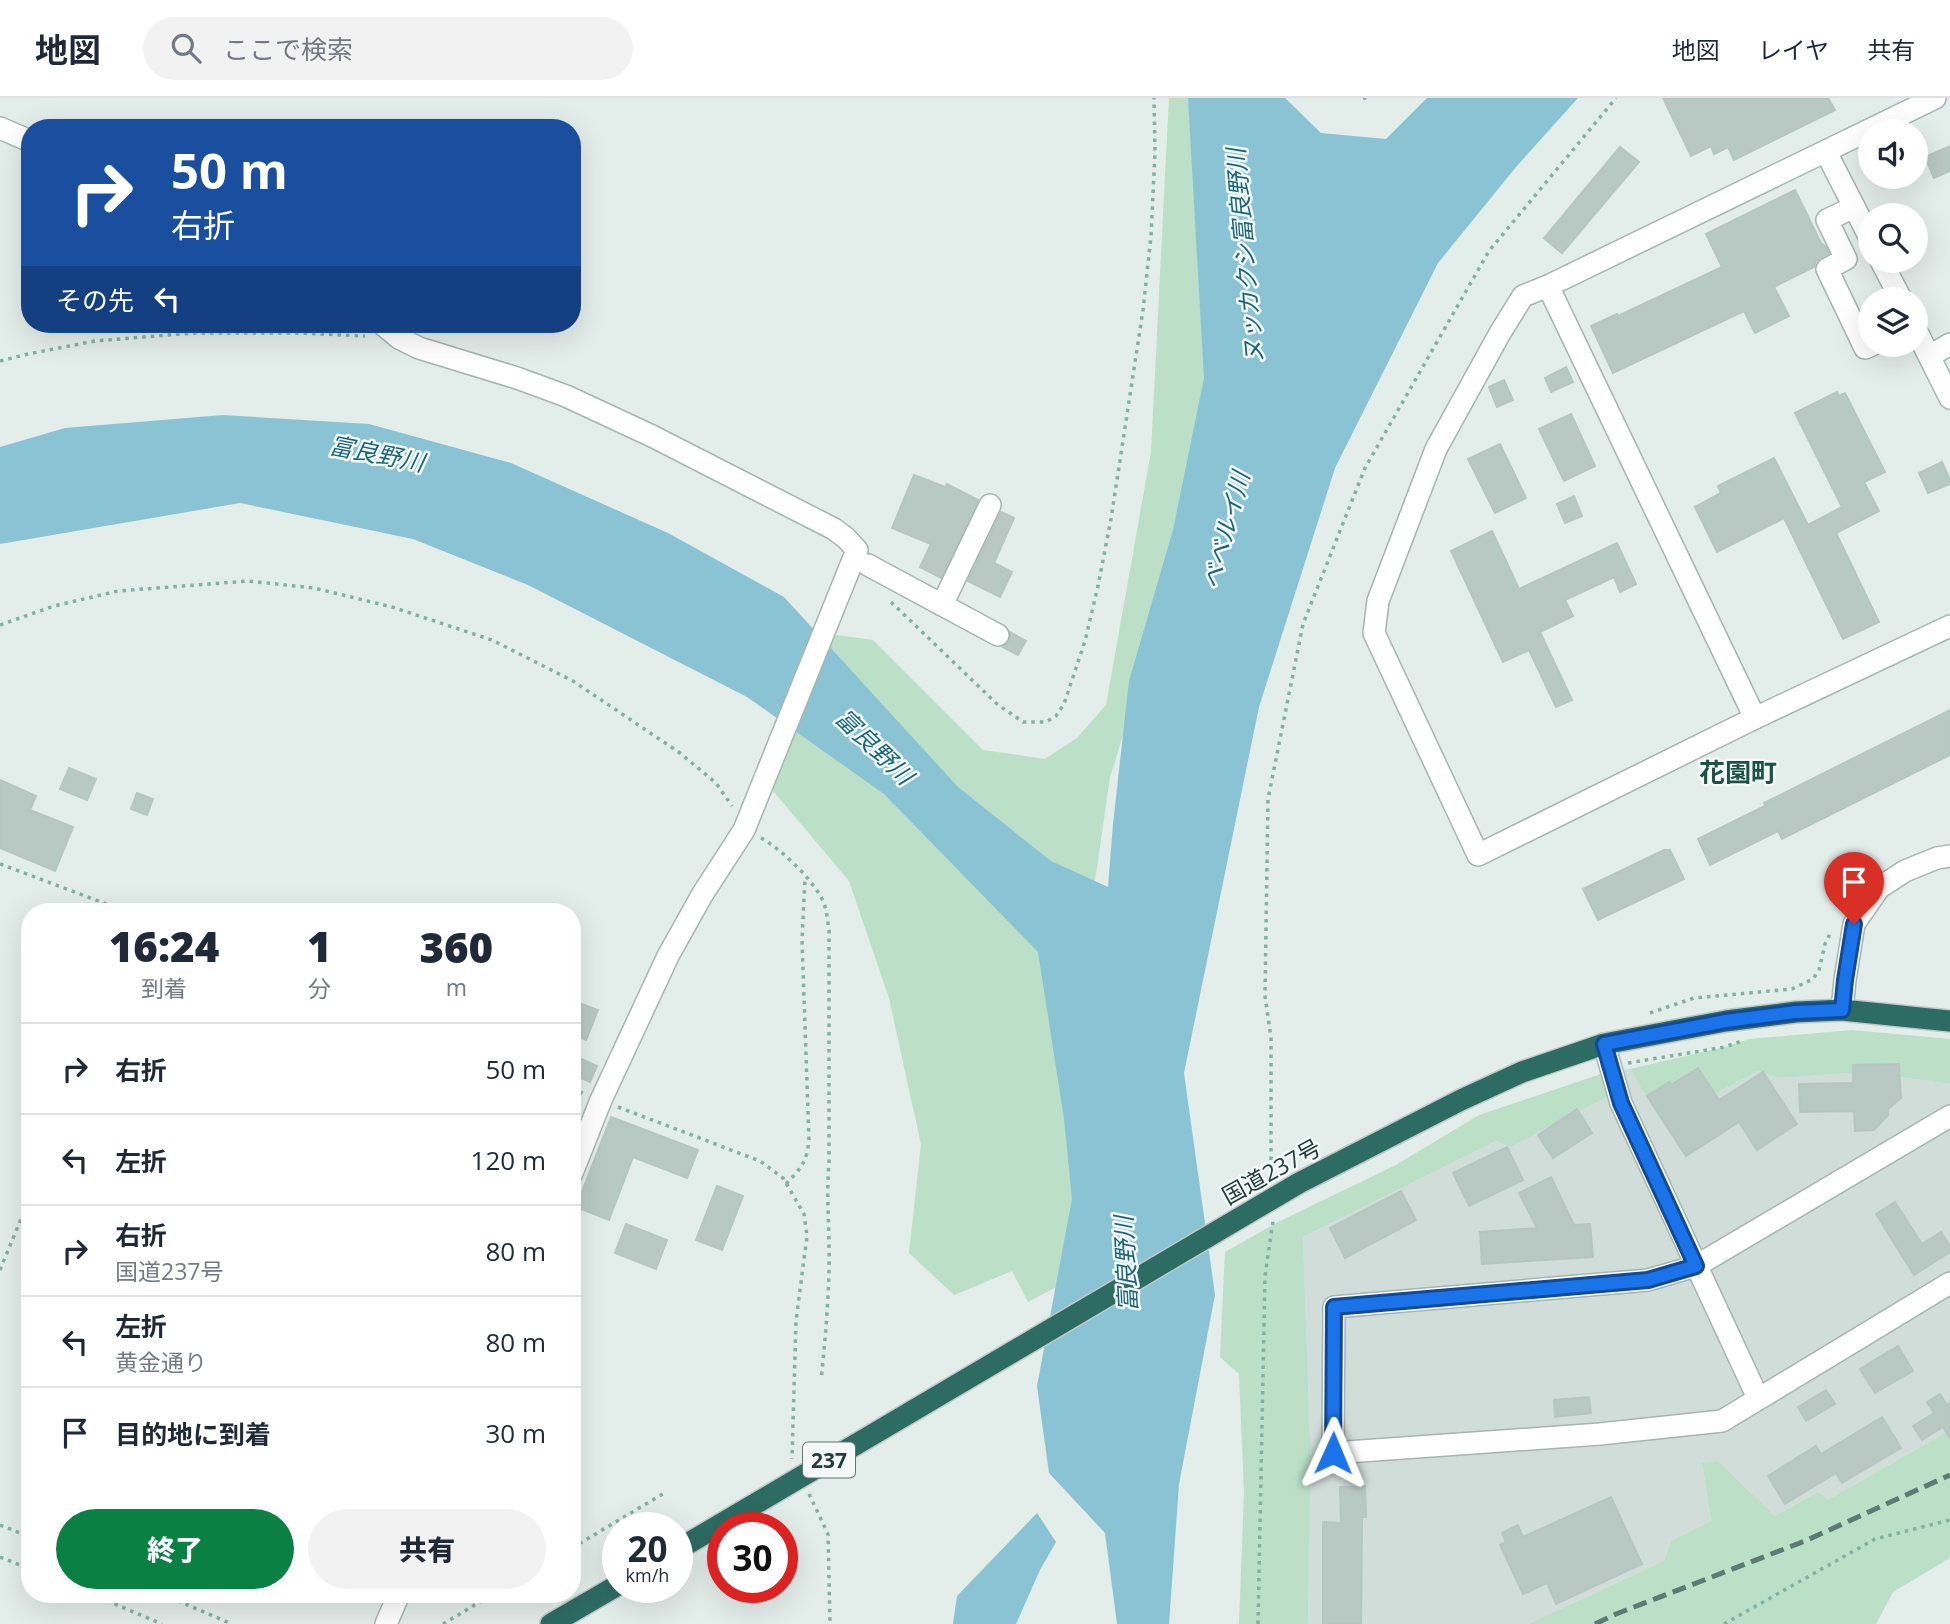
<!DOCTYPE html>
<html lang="ja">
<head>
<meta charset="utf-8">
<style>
	:root { --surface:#fff; --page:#f2f2f3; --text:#1f2937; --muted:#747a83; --line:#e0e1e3; --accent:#0b8043 }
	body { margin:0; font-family:"Open Sans","Noto Sans JP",sans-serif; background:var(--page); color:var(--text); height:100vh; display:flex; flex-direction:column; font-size:26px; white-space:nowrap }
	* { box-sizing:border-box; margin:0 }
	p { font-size:23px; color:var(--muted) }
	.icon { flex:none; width:38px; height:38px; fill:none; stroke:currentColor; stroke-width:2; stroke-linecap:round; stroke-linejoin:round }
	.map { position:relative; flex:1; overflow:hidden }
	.sheet { position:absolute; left:21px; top:805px; width:560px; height:700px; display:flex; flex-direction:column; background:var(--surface); border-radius:28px; box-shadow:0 7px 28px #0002 }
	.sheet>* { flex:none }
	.banner { position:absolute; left:21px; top:21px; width:560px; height:214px; border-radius:28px; box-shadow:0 7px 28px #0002; background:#1a4fa0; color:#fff; overflow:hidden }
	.fabs { position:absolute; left:1858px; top:21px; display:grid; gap:14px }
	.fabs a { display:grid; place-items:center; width:70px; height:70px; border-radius:50%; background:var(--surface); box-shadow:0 7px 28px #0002; font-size:35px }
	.speed { position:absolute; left:602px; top:1414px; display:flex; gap:14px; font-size:35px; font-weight:700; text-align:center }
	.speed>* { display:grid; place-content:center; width:91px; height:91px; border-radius:50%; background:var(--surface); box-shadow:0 7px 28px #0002; line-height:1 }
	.speed small { font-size:18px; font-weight:400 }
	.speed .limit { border:10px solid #d22; background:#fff; color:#111 }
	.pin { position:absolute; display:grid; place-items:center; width:60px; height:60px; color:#fff; margin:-72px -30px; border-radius:50% 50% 50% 0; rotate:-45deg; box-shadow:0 0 7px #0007 }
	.pin .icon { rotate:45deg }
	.me { position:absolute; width:77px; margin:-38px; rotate:1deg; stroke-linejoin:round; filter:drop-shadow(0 0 5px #0008) }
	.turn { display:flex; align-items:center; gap:24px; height:147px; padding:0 35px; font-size:32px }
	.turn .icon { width:91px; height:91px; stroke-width:2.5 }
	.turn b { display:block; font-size:49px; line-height:60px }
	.then { display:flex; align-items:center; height:66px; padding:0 35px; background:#0003; gap:14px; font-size:26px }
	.eta { display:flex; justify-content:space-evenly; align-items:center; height:119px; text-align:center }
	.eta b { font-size:42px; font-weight:800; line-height:49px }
	.cta { display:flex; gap:14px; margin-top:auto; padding:14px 35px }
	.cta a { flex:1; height:80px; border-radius:42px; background:var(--accent); color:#fff; font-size:28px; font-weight:800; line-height:80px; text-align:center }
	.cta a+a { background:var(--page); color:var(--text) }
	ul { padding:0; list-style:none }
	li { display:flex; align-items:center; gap:21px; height:91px; padding:0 35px; border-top:2px solid var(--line) }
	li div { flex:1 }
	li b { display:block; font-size:26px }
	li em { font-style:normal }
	header { display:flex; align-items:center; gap:42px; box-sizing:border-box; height:98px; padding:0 35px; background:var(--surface); border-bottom:2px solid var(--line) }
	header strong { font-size:33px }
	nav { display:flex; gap:38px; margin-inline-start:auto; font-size:24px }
	.search { width:490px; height:63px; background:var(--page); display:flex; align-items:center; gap:18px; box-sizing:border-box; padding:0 24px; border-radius:38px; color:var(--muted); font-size:26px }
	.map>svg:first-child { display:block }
	.built { fill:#d1ddd8 }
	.green { fill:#bbdfc7 }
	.water { fill:#8ac4d4 }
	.building { fill:#b8c8c2; stroke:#b5c7c1; stroke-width:2 }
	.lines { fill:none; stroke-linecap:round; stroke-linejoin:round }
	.minor-casing { stroke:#a5b5b1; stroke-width:24 }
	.highway-casing { stroke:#c1c9c8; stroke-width:24 }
	.path { stroke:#83b2a5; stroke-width:3.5; stroke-dasharray:3.5 5; stroke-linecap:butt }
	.minor { stroke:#fff; stroke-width:21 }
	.highway { stroke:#2d6c63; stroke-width:21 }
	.rail { stroke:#5d7b74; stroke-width:5; stroke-dasharray:14 7; stroke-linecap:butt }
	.route-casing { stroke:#114b97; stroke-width:18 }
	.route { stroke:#1a73e8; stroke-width:12 }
	.labels { text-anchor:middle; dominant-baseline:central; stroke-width:5; stroke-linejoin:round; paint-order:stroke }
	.shield { fill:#f4f9f7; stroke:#617772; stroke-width:2 }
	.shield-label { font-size:21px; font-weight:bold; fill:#223f39 }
	.street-label { font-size:23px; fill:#223f39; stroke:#f4f9f7 }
	.water-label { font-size:24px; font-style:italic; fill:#1a677d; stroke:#f4f9f7 }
	.quarter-label { font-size:26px; font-weight:bold; fill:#1d5248; stroke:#f4f9f7 }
</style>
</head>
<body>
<header>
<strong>地図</strong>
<div class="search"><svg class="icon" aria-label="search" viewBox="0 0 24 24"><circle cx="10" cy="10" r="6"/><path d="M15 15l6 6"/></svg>ここで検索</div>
<nav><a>地図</a><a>レイヤ</a><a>共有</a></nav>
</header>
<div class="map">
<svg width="1950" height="1526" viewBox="0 0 1950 1526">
	<rect width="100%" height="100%" fill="#e3ede9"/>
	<polygon class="built" points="1630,971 1648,1002 1697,980 1713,997 1758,973 1778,980 1864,974 1950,986 1950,1332 1828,1402 1818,1394 1775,1418 1718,1363 1702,1365 1711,1423 1671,1443 1664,1463 1528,1526 1308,1526 1311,1370 1303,1139 1496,1043 1510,1049 1604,975"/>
	<g class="green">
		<polygon points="1169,0 1204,0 1231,220 1193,413 1110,679 1094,790 1073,1152 1056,1189 1028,1204 1012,1173 954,1197 909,1155 921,1046 889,900 849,783 763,681 807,533 873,542 983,652 1045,661 1077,640 1106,607 1151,354"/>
		<polygon points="1852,932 1950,941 1950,986 1864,974 1778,980 1758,973 1713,997 1697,980 1648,1002 1630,971 1725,949 1749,941"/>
		<polygon points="1604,975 1616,994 1510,1049 1496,1043 1303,1139 1311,1370 1308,1526 1239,1526 1244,1395 1239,1276 1220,1259 1225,1154 1280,1123 1396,1067 1479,1017"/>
		<polygon points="1950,1332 1950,1460 1893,1494 1876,1526 1528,1526 1664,1463 1671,1443 1711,1423 1702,1365 1718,1363 1775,1418 1818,1394 1828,1402"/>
	</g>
	<g class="water">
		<polygon points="1188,0 1285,0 1321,35 1386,41 1427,0 1578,0 1516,69 1438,165 1335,370 1259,609 1184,975 1215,1197 1179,1386 1169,1526 1117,1526 1105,1435 1049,1375 1037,1288 1072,1101 1064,1021 1038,854 884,696 747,599 528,487 413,441 240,405 0,446 0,349 65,330 223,317 369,326 511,365 668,435 784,499 958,689 1051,763 1108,789 1113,726 1129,583 1173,432 1204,280"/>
		<polygon points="1037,1415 1056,1444 1040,1472 1016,1526 953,1526 957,1498"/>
	</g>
	<g class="building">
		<polygon points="1663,0 1828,0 1835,12 1734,62 1728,49 1714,56 1711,48 1691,58"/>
		<polygon points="1950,48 1950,73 1934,80 1925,59"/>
		<polygon points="1620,49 1639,64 1562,155 1544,140"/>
		<polygon points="1795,92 1821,145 1825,148 1829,155 1816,163 1814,169 1774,189 1789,218 1755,235 1744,213 1613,275 1591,228 1617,216 1618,218 1722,169 1706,136"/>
		<polygon points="1566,269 1573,284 1551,294 1545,280"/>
		<polygon points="1504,282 1513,302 1497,309 1489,289"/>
		<polygon points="1837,294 1839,298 1845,295 1885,374 1864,384 1879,413 1836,435 1879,524 1843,541 1784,420 1717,454 1695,409 1721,395 1718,388 1774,360 1808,427 1842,409 1795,315"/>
		<polygon points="1571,316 1595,368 1564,383 1539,331"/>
		<polygon points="1500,346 1526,400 1495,415 1468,361"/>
		<polygon points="1942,364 1950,382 1950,386 1928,395 1919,375"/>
		<polygon points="914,377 945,389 947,386 978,402 941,480 920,469 931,446 892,430"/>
		<polygon points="1574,398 1582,418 1565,425 1557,406"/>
		<polygon points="1001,414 1014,420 994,465 1012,474 1000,499 968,483"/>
		<polygon points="1492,433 1519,491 1617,445 1636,486 1620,494 1614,479 1565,502 1573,518 1540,534 1572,602 1556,609 1529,552 1503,564 1451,453"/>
		<polygon points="1010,534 1026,543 1018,557 1003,549 1010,543"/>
		<polygon points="1950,612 1950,657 1782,741 1778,733 1710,767 1698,741 1765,708 1764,705"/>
		<polygon points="69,670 96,681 87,702 60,691"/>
		<polygon points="0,682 36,698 30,712 73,729 55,773 0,750"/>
		<polygon points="137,695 153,701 147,717 131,711"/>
		<polygon points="1664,752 1670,752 1684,781 1598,822 1583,791"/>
		<polygon points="576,904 598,912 586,942 572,936 572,915"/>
		<polygon points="579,960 597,968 590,984 572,976"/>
		<polygon points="1899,966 1901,1000 1888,1011 1888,1017 1874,1032 1855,1033 1854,1013 1800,1014 1799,986 1853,985 1853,967"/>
		<polygon points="1698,970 1719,1002 1763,974 1797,1026 1757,1052 1739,1024 1686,1058 1647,998 1669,984 1671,987"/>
		<polygon points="1577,1011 1592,1035 1553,1060 1538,1037"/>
		<polygon points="611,1019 698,1052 687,1080 633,1059 609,1122 576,1109"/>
		<polygon points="1507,1049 1523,1082 1469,1108 1453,1075"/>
		<polygon points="1551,1079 1574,1127 1590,1126 1593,1159 1482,1166 1480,1134 1537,1130 1519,1095"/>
		<polygon points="717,1088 743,1098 722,1152 696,1142"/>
		<polygon points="1401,1093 1416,1122 1345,1160 1330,1130"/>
		<polygon points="1895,1104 1922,1146 1941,1134 1950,1148 1950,1154 1914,1177 1876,1116"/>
		<polygon points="626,1126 667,1142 656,1171 615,1155"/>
		<polygon points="1898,1248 1913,1273 1875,1295 1860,1271"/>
		<polygon points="1826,1292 1835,1306 1806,1323 1798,1309"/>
		<polygon points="1940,1296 1947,1307 1950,1305 1950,1340 1943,1329 1922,1342 1913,1328 1934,1315 1927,1304"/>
		<polygon points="1589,1299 1591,1315 1555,1319 1554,1302"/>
		<polygon points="1882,1319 1901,1350 1842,1385 1836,1375 1785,1406 1768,1378 1816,1348 1821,1356"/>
		<polygon points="1365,1388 1366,1419 1362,1419 1361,1526 1323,1526 1323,1424 1341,1425 1340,1389"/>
		<polygon points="1611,1399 1642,1466 1556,1506 1547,1485 1523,1496 1500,1447 1506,1444 1502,1435 1518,1427 1523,1439"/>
	</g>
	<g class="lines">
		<g class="minor-casing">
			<g id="minor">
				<polyline points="1935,0 1548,188 1523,198 1500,235 1436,351 1378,503 1374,535 1478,757 1755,620 1950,528"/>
				<polyline points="0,30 30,43"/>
				<polyline points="1826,54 1871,142"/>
				<polyline points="1854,109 1827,122 1846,161 1827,171 1865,250 1872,247"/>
				<polyline points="1881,163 1901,201"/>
				<polyline points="1548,188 1755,620"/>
				<polyline points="382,226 399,240 419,250 517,280 566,298 652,338 834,431 846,440 857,452 744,732 702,797 668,858 601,1002 572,1075"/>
				<polyline points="1916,232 1950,300"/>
				<polyline points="1930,258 1950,246"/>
				<polyline points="868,467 998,537"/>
				<polyline points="942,507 990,407"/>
				<polyline points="1842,912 1845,882 1854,826 1879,790 1905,773 1937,760 1950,758"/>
				<polyline points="1604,946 1621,1005 1758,1300"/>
				<polyline points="1950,1018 1696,1168 1648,1182 1334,1209 1333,1355 1600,1336 1722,1323 1950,1185"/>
				<polyline points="386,1526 399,1496"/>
			</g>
		</g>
		<g class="highway-casing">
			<g id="highway">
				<polyline points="677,1452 1299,1085 1461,1002 1522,974 1604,946 1726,923 1796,914 1842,912 1950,923"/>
				<polyline points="551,1526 618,1487"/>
			</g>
		</g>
		<g class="path">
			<polyline points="1363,0 1367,0"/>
			<polyline points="0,263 28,256 95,243 193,235 300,235 365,238"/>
			<polyline points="891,504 997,606 1023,624 1046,624 1056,618 1064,606 1085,543 1098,488 1111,421 1143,212 1151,138 1155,55 1154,0"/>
			<polyline points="0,527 54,508 118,493 248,483 314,490 392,509 492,542 573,583 680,655 716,685 732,708"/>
			<path d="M761 740C782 752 809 778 821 799 827 809 827 821 829 832V1064C826 1100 830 1136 829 1173 828 1209 825 1245 821 1282"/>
			<polyline points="0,766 128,814"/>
			<polyline points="1650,915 1694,900 1792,891 1813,881 1819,872 1825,846 1831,834"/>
			<polyline points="1628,965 1725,949 1744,942"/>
			<polyline points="572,990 584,996"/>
			<polyline points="618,1009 760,1063 783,1080 804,1116 807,1138 796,1223 792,1361"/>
			<polyline points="1271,1079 1271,940 1265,898 1268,701 1303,526 1365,370 1489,153 1616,0"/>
			<path d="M786 1086C801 1070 807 1064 809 1042L802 842 805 780"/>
			<polyline points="0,1172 30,1099"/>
			<polyline points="809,1396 828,1436 830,1526"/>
			<polyline points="0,1427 30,1439"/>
			<polyline points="572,1450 666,1394"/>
			<polyline points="0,1459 30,1471"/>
			<polyline points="91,1496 162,1526"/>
			<polyline points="162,1496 232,1526"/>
			<polyline points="443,1526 493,1496"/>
			<polyline points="1258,1526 1265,1178 1273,1123"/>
			<polyline points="1724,1526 1875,1441 1950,1422"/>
		</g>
		<use href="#minor" class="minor"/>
		<use href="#highway" class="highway"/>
		<polyline class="rail" points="1595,1526 1616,1516 1805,1443 1950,1377"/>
	</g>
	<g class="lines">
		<g class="route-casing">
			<polyline id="route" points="1333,1355 1334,1209 1648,1182 1696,1168 1621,1005 1604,946 1726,923 1796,914 1842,912 1845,882 1854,826"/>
		</g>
		<use href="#route" class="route"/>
	</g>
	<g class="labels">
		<rect class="shield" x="803" y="1344.5" width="52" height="35" rx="5"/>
		<g class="shield-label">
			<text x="829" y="1362">237</text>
		</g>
		<g class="street-label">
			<text transform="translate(1271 1073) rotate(-29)">国道237号</text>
		</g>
		<g class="water-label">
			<text transform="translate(1244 158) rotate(-95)">ヌッカクシ富良野川</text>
			<text transform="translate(377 355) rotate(11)">富良野川</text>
			<text transform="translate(1225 432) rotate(-75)">ベベルイ川</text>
			<text transform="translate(875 648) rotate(44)">富良野川</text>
			<text transform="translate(1125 1166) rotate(-93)">富良野川</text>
		</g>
		<g class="quarter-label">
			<text x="1738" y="674">花園町</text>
		</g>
	</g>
</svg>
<div class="fabs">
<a><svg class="icon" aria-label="sound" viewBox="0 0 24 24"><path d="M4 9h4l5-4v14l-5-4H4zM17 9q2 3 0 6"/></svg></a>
<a><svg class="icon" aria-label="search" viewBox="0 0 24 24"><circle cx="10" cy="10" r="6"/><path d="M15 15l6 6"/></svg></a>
<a><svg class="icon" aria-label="layers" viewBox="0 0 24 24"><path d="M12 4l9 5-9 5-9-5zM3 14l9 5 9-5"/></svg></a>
</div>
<div class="speed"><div>20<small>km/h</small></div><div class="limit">30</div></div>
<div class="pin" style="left:1854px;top:826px;background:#d93025"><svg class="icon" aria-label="arrive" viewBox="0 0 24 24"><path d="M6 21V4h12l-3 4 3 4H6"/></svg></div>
<svg class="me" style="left:1333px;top:1355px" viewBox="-20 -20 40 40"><path d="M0-17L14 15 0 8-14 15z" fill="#1a73e8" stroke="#fff" stroke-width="4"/></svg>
<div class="banner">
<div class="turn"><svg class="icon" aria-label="right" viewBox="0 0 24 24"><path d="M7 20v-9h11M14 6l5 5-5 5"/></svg><div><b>50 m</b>右折</div></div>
<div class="then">その先<svg class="icon" aria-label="left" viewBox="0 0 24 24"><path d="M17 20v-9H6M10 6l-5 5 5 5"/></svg></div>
</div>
<section class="sheet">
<div class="eta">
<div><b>16:24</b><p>到着</p></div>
<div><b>1</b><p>分</p></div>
<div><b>360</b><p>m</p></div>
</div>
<ul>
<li><svg class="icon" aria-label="right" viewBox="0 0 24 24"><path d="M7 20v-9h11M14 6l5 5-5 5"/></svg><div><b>右折</b></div><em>50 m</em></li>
<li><svg class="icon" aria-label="left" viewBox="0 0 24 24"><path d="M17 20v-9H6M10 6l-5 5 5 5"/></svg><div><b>左折</b></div><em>120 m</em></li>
<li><svg class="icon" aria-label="right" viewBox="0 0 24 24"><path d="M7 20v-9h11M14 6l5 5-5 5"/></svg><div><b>右折</b><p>国道237号</p></div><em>80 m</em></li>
<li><svg class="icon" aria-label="left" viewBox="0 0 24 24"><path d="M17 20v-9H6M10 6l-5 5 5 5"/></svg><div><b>左折</b><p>黄金通り</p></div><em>80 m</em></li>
<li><svg class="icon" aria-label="arrive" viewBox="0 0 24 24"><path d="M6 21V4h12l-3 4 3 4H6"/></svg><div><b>目的地に到着</b></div><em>30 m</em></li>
</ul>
<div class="cta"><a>終了</a><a>共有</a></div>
</section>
</div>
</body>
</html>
